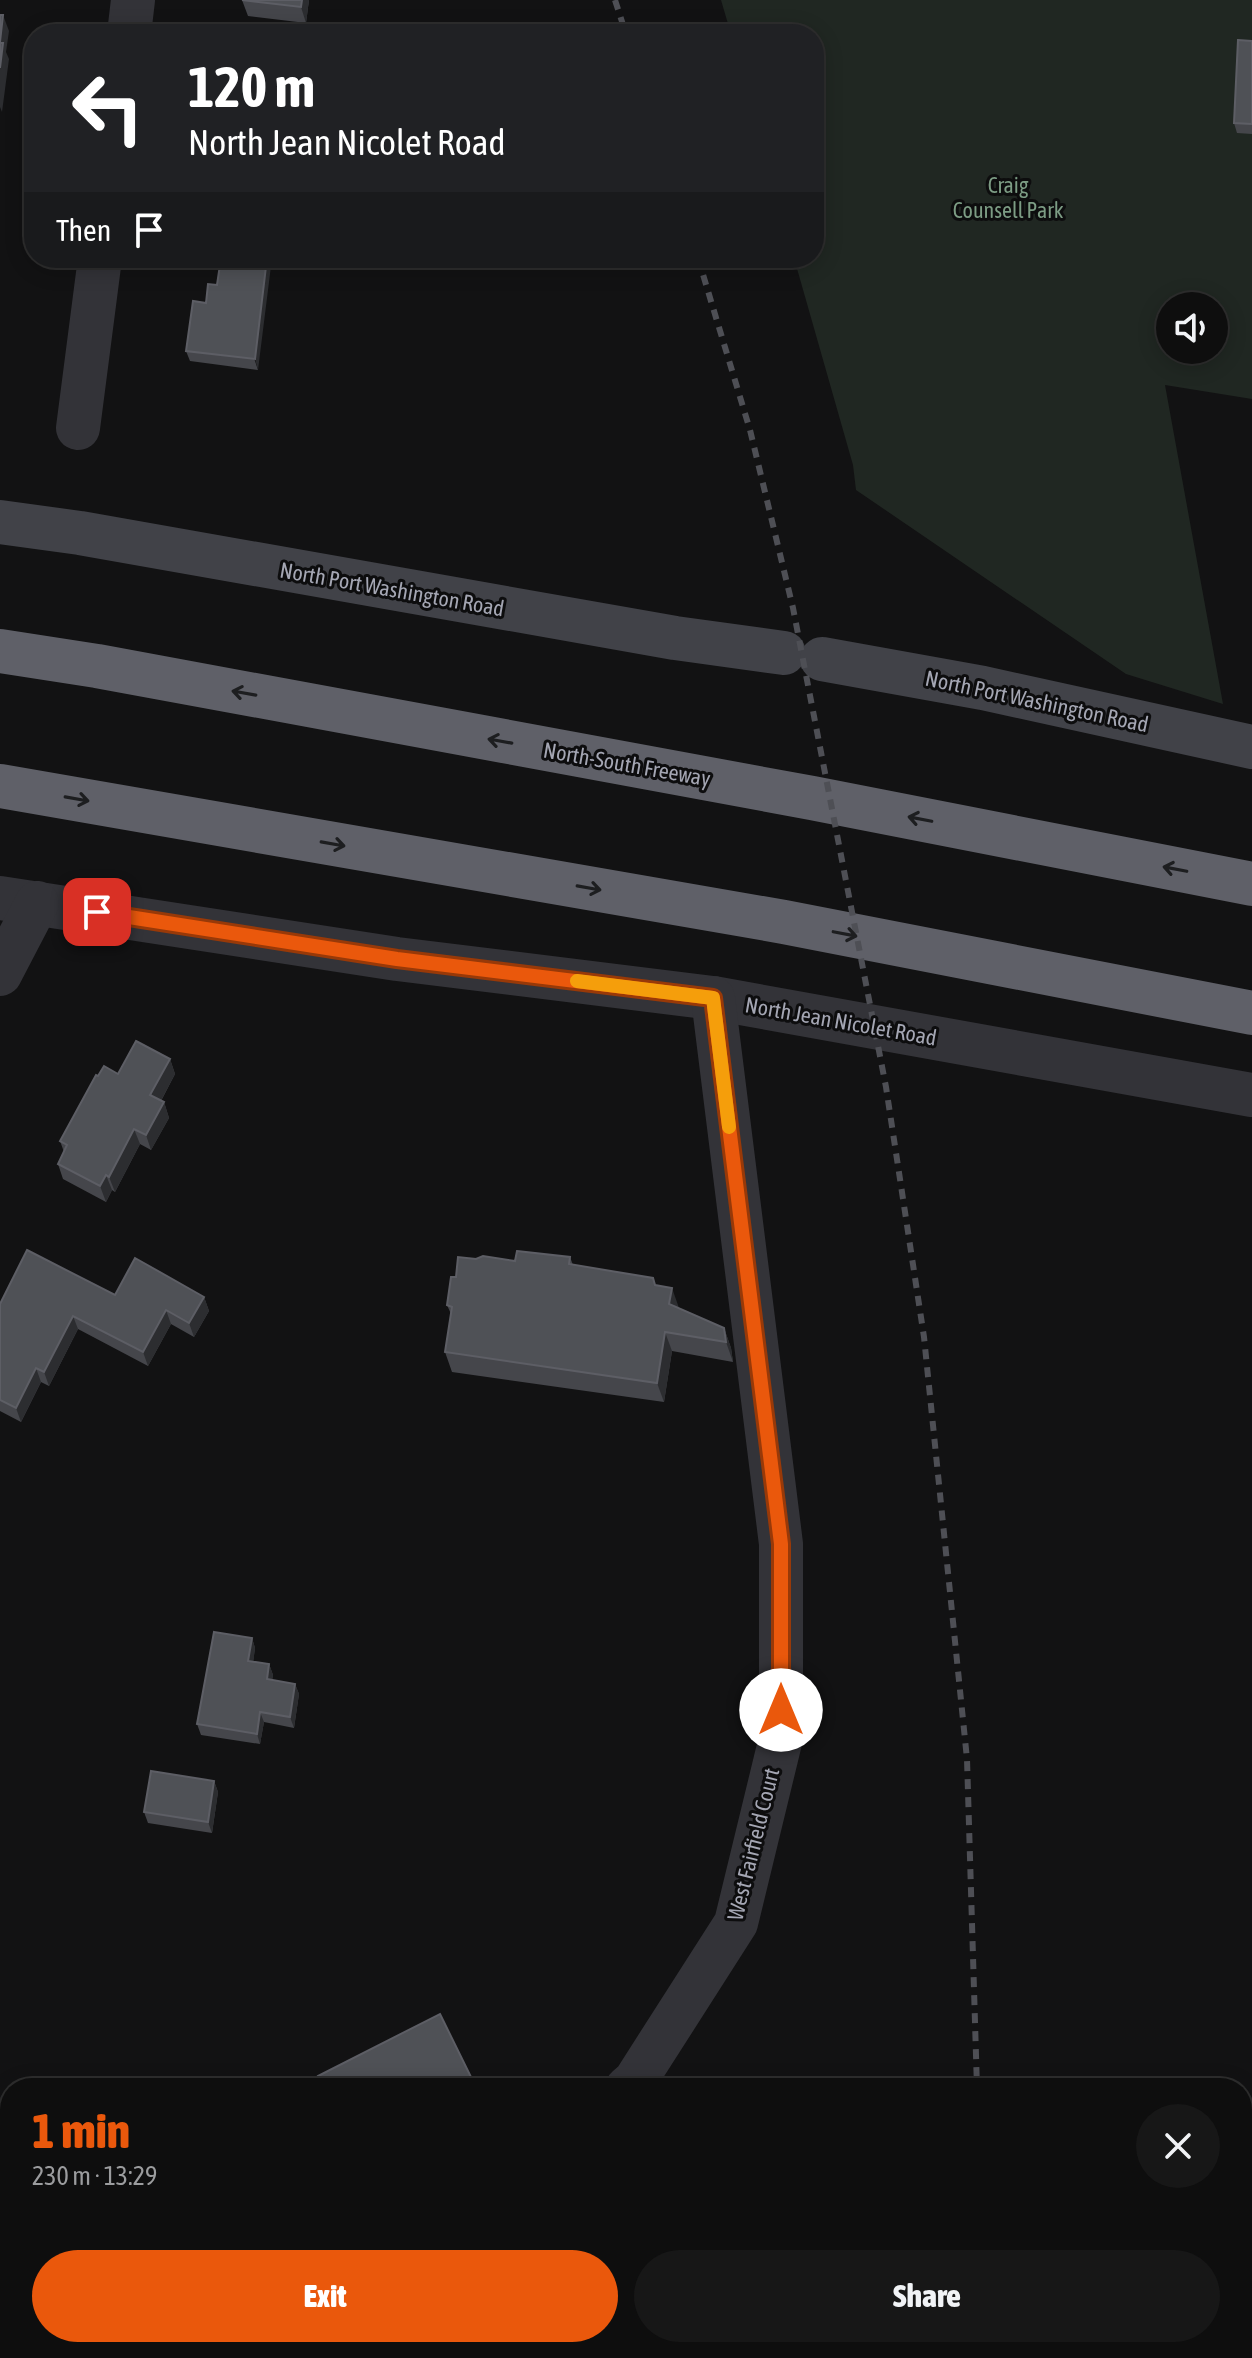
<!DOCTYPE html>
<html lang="en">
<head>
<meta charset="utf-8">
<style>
	:root { --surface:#0e0e0e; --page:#171717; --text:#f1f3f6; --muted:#9b9c9e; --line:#2e2e2e; --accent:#ea580c }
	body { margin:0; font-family:"Asap Condensed",sans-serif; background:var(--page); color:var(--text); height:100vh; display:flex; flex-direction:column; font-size:30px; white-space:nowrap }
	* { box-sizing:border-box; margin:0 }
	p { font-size:26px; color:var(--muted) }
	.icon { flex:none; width:44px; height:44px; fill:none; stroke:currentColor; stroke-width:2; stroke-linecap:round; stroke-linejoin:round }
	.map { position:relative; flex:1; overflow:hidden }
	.sheet { position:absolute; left:0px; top:2078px; width:1252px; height:280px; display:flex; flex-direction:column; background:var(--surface); border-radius:32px 32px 0 0; box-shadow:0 4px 20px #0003,0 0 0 2px var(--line) }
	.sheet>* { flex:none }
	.banner { position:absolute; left:24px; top:24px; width:800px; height:244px; border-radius:32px; box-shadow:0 4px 20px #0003,0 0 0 2px var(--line); background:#202124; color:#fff; overflow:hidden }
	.controls { position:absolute; left:1156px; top:292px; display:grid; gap:16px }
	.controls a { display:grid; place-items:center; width:72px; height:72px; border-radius:50%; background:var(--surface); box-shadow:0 4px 20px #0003,0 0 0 2px var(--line); font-size:40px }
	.pin { position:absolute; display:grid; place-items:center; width:68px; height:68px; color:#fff; margin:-34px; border-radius:16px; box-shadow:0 4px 12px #0006 }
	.me { position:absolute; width:88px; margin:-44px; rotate:0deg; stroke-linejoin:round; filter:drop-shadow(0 0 6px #0008) }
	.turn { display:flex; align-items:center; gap:28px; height:168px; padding:0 32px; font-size:36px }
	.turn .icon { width:104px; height:104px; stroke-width:2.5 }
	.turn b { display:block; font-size:56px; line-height:68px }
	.then { display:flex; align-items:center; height:76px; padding:0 32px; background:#0003; gap:16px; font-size:30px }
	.round { display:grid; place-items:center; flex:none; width:84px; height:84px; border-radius:42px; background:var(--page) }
	.headline { display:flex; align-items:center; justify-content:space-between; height:136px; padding:0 32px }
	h1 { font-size:48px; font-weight:800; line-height:60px; color:var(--accent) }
	.button { display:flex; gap:16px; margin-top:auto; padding:16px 32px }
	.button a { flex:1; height:92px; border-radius:48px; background:var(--accent); color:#fff; font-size:32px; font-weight:800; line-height:92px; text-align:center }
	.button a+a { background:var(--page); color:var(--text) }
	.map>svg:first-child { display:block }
	.park { fill:#202722; fill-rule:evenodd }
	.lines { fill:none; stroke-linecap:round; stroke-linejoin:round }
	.street { stroke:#333338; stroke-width:44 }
	.secondary { stroke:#414248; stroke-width:44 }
	.highway { stroke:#5f6068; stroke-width:44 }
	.rail { stroke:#4e4f55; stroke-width:6; stroke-dasharray:10 8; stroke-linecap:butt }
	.wall { fill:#45464b }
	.shaded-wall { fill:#2c2d30 }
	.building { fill:#4f5156; stroke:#5d5e65; stroke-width:2 }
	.oneway { stroke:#1d1e20 }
	.route-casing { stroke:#983908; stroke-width:20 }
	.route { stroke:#ea580c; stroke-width:14 }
	.slow { stroke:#f59e0b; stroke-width:14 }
	.labels { text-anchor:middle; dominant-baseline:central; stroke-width:6; stroke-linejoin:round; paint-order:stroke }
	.park-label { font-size:22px; fill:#7c9c84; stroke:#0d0d0e }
	.street-label { font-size:22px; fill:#a4a6b3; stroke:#0d0d0e }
</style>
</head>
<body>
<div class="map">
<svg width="1252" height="2358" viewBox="0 0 1252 2358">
	<rect width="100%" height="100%" fill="#121213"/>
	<path class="park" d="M721 0H1252V399L1165 385 1223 704 1126 674 856 490 853 465 794 258H814V34H731ZM1170 306H1214V350H1170Z"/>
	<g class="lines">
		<g class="street">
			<polyline points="129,34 133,0"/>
			<polyline points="78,428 100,258"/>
			<polyline points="0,898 397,959 713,998 1252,1095"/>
			<polyline points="0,974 37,903"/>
			<polyline points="627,2088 635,2081 736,1923 781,1738 781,1544 713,998"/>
			<polyline points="398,2358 402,2348"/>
		</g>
		<g class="secondary">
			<polyline points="0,522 80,533 675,638 784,653"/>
			<polyline points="822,659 983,688 1252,747"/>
		</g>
		<g class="highway">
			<polyline points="0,651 97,666 812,798 1252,884"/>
			<polyline points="0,786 784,922 1252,1013"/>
		</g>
		<g class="rail">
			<polyline points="615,0 626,34"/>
			<polyline points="698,258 750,430 793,608 886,1087 924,1337 967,1759 977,2088"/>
			<polyline points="975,2358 975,2348"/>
		</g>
	</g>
	<g class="wall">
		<polygon points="242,0 309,0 306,23 248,16"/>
		<polygon points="1252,41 1252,134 1237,133 1234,123"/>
		<polygon points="221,258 258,370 190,361 186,351 206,303 217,285"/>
		<polygon points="170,1059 175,1074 161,1101 164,1102 169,1118 151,1150 140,1144 115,1192 112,1190 106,1202 63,1179 58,1164 64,1152 60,1141 98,1076 118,1074"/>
		<polygon points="570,1257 573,1265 653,1278 656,1286 679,1309 724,1328 731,1348 733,1362 672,1351 664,1402 452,1372 445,1352 451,1314 447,1305 456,1277 476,1259 515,1261"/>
		<polygon points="115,1295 204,1297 209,1311 194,1337 171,1324 148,1366 78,1329 49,1386 41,1382 21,1422 0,1411 0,1304"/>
		<polygon points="252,1638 255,1648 253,1662 269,1664 273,1675 272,1680 295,1684 299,1694 294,1728 264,1722 260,1744 201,1735 197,1724"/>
		<polygon points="214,1781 218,1792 212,1833 148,1823 144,1812"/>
		<polygon points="318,2076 471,2077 475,2088 322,2088"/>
	</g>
	<g class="shaded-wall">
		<polygon points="302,0 309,0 306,23 301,7"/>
		<polygon points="3,15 9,31 6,52 9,59 2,112 0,107 0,42"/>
		<polygon points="267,258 272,258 258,370 255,359"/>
		<polygon points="170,1059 175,1074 156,1110 150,1095"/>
		<polygon points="164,1102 169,1118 151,1150 146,1135"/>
		<polygon points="134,1129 140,1144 115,1192 109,1177"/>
		<polygon points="106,1175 112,1190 106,1202 100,1186"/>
		<polygon points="672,1288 679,1308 676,1324 669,1304"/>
		<polygon points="204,1297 209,1311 194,1337 189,1323"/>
		<polygon points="166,1310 171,1324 148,1366 143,1352"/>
		<polygon points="73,1316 78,1329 49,1386 44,1372"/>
		<polygon points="724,1328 731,1348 733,1362 726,1342"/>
		<polygon points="665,1332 672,1351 664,1402 657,1383"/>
		<polygon points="36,1368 41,1382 21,1422 16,1408"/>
		<polygon points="252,1638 255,1648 252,1672 248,1661"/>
		<polygon points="269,1664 273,1675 271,1690 267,1679"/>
		<polygon points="295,1684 299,1694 294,1728 290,1717"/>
		<polygon points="260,1712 264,1722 260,1744 257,1734"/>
		<polygon points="214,1781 218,1792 212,1833 208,1822"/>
		<polygon points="674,2348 685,2348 682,2358 671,2358"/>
	</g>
	<g class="building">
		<polygon points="242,0 302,0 301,7"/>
		<polygon points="0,15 3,15 0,42"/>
		<polygon points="1238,40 1252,41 1252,124 1234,123"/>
		<polygon points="0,43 3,43 0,68"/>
		<polygon points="221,258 267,258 255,359 186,351 193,301 206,303 208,284 217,285"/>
		<polygon points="136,1041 170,1059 150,1095 164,1102 146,1135 134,1129 109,1177 106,1175 100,1186 58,1164 67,1145 60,1141 96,1075 98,1076 104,1066 118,1074"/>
		<polygon points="27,1250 115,1295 135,1258 204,1297 189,1323 166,1310 143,1352 73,1316 44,1372 36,1368 16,1408 0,1400 0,1304"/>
		<polygon points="517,1251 570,1257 569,1264 653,1278 655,1285 672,1288 669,1304 724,1328 726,1342 665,1332 657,1383 445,1352 452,1307 447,1305 451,1277 456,1277 458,1257 476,1259 483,1256 515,1261"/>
		<polygon points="214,1632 252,1638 248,1661 269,1664 267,1679 295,1684 290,1717 260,1712 257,1734 197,1724"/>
		<polygon points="151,1771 214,1781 208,1822 144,1812"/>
		<polygon points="440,2014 471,2077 448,2088 324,2088 318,2076"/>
		<polygon points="589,2348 674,2348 671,2358 585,2358"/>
	</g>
	<defs><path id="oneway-shaft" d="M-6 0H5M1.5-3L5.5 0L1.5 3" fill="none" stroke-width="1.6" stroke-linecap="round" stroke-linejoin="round" transform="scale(2)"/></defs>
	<g class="oneway">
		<use href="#oneway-shaft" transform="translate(244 693) rotate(-170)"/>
		<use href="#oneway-shaft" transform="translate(500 741) rotate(-170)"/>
		<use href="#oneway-shaft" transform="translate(77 799) rotate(10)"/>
		<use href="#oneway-shaft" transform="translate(920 819) rotate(-169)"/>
		<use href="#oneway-shaft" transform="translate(333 844) rotate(10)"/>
		<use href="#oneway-shaft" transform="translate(1175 869) rotate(-169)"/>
		<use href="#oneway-shaft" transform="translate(589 888) rotate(10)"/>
		<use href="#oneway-shaft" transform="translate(845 934) rotate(11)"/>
	</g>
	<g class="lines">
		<g class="route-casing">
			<polyline id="route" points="97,912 397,959 713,998 781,1544 781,1710"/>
		</g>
		<use href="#route" class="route"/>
		<polyline class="slow" points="577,981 713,998 729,1127"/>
	</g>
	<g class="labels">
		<g class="park-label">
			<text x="1008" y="185">Craig<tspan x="1008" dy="25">Counsell Park</tspan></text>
		</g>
		<g class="street-label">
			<text transform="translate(392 589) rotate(10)">North Port Washington Road</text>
			<text transform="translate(1037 701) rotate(12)">North Port Washington Road</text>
			<text transform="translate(627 764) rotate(10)">North-South Freeway</text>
			<text transform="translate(841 1021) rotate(10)">North Jean Nicolet Road</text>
			<text transform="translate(753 1844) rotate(-76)">West Fairfield Court</text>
		</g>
	</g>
</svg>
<div class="controls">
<a><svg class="icon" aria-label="sound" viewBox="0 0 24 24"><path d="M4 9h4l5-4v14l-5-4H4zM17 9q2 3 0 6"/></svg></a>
</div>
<div class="pin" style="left:97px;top:912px;background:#d93025"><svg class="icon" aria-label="arrive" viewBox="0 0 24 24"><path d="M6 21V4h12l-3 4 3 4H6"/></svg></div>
<svg class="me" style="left:781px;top:1710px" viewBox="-20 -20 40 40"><circle r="19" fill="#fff"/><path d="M0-13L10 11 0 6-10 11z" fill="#ea580c"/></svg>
<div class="banner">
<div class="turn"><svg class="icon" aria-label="left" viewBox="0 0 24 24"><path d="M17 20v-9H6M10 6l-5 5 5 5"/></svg><div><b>120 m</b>North Jean Nicolet Road</div></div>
<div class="then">Then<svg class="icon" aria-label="arrive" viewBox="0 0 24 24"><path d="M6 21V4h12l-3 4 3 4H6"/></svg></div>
</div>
<section class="sheet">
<div class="headline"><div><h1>1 min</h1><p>230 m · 13:29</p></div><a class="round"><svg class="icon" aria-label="close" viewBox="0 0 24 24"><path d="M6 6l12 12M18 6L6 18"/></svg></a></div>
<div class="button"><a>Exit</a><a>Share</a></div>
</section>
</div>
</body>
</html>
